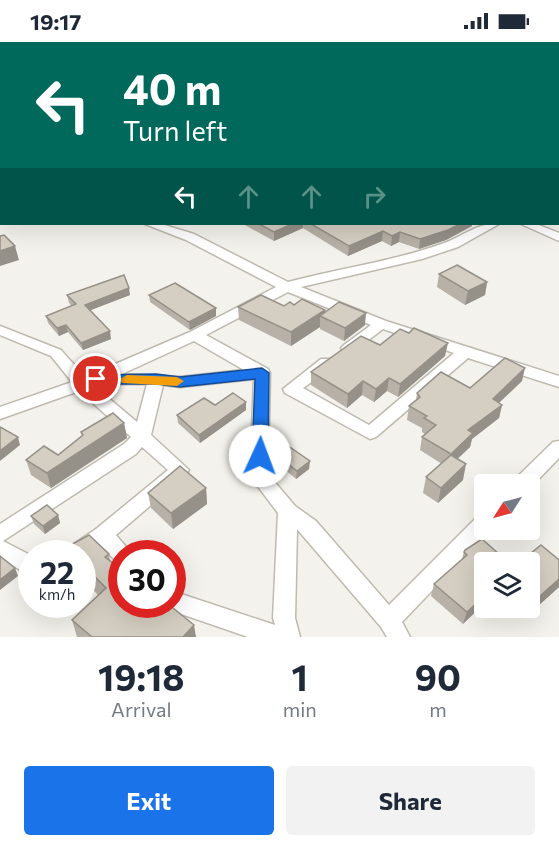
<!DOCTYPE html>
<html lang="en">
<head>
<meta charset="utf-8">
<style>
	:root { --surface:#fff; --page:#f2f2f3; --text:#1f2937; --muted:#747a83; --accent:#1a73e8 }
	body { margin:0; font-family:Commissioner,sans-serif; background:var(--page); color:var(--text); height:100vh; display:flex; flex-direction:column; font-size:22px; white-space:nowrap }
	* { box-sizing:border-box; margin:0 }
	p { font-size:20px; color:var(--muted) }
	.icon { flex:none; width:33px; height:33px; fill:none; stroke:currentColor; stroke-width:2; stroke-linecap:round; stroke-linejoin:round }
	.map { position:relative; height:595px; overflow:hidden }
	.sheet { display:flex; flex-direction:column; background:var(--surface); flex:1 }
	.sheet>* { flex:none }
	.guide { position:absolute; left:0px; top:0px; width:560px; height:183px; box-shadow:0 6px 24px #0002; background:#00695c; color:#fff; overflow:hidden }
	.needle { width:39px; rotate:234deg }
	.buttons { position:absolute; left:474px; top:432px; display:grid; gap:12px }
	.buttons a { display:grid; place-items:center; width:66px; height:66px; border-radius:6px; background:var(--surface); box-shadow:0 6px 24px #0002; font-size:30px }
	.speed { position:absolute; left:18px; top:498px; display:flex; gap:12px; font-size:30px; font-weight:700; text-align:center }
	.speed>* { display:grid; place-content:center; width:78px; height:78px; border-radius:50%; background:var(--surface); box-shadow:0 6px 24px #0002; line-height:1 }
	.speed small { font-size:15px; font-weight:400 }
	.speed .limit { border:9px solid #d22; background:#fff; color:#111 }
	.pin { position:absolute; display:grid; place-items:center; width:51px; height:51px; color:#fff; margin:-26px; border:3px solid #fff; border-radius:50%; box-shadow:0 2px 6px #0007 }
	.me { position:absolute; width:66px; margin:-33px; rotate:2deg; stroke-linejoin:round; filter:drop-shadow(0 0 4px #0008) }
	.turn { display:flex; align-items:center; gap:21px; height:126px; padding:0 24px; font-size:27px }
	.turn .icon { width:78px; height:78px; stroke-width:2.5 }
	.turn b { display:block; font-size:42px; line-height:51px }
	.lanes { display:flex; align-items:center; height:57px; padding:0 24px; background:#0003; justify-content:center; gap:30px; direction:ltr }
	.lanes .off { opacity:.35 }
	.eta { display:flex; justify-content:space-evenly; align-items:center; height:102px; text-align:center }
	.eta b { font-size:36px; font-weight:700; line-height:42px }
	.action { display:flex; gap:12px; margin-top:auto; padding:12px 24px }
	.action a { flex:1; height:69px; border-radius:6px; background:var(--accent); color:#fff; font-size:24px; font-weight:700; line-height:69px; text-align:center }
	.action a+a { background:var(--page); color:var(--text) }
	.status { display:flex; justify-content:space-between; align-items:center; height:42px; padding:0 30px; background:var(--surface); direction:ltr }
	.status svg { height:16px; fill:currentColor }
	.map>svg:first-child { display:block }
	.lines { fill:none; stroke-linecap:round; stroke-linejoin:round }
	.minor-casing { stroke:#bfbaaf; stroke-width:3 }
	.minor { fill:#fff; fill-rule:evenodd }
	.wall { fill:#b7b1a7 }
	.shaded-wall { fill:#959088 }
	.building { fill:#d5cec2; stroke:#959088; stroke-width:1.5 }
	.route { fill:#1a73e8; stroke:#114b97; stroke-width:1.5 }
	.slow { fill:#f59e0b }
</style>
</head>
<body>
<div class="status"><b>19:17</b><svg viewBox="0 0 49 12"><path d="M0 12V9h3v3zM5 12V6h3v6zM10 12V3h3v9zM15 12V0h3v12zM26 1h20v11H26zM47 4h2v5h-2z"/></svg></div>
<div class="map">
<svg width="559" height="595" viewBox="0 0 559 595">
	<rect width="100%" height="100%" fill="#f4f2ec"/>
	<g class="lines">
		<g class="minor-casing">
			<g id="minor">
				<polygon points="37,0 50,0 35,2"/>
				<polygon points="339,0 347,0 348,2 340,2"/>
				<polygon points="468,0 494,0 466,2"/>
				<polygon points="498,0 511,2 499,2"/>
				<polygon points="529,0 538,0 539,2 530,2"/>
				<rect x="0" y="6" width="2" height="4"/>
				<rect x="558" y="14" width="1" height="4"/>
				<rect x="0" y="37" width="2" height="4"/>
				<rect x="558" y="38" width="1" height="6"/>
				<rect x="0" y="115" width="2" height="7"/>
				<rect x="558" y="131" width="1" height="7"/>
				<path d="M145 182H161L194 192 288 240C341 226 396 219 447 200 465 193 479 180 499 182L458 205 422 217 301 245 386 279 559 334V345L468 316 376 395 370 397 285 351 283 347 321 317H333L335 321 333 325 303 346 369 383 454 311 383 287 354 309H344L341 306 344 303 371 283 288 250 206 293 268 327 270 331 268 432 295 464 316 479 389 563 477 475 484 473V488H490L402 580 410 595H387L381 585 297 487 295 576 300 595H248L164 566 163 562H172V549L275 583 273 576 278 471 250 434 254 337 180 345 163 343 151 393 189 428 186 433 116 493 132 512H122V520L115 518 102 505 82 518V512H65L68 506 96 487 168 428 142 405 136 412 3 499 32 514V534L0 517V482L124 402 131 395 79 349 0 377V365L72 340 51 314 0 293V284L61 308 85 335 190 290 276 245 186 198ZM194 299 244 328 180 335 122 332ZM97 342H147L137 380 94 344Z"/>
				<polygon points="521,182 536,182 559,191 559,199"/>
				<polygon points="559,399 559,416 530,446 530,442 513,442 515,437 553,400"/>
			</g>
		</g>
		<use href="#minor" class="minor"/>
	</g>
	<g class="wall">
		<polygon points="243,182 472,182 472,184 446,198 419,207 399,200 391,204 382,199 348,214 303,186 274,199"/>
		<polygon points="439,232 487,240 485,253 465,263 437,245"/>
		<polygon points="67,253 130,253 90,268 111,297 83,308 68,290 59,294 48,281 46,274 72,264 69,261"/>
		<polygon points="149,253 216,274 190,288 150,260"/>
		<polygon points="294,263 325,270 365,283 344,299 320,287 320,285 291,304 239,278 238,265 284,264"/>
		<polygon points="380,303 445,314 398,355 387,349 374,360 362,353 347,366 311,343 311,330"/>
		<polygon points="522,339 499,361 502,363 499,376 472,397 470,405 457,417 463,438 438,461 423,451 426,435 442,422 420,408 422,395 425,392 422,390 422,386 407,378 409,364 416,358 417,351"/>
		<polygon points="215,363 246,368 200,401 178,381 177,373"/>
		<polygon points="124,381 127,396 51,446 31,433 26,418 58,413 82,394 81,390"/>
		<polygon points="270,408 309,427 296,437 271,416"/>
		<polygon points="206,446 207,462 173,487 151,466 148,451"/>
		<polygon points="58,473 60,481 45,492 34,482 31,474"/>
		<polygon points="67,505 109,512 110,519 196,595 77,595 72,578 98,553 82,536 82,512 69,512"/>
		<polygon points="464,510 508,520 463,582 431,554 434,542 462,517"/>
		<polygon points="559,518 559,545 528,573 519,566 530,566 530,520"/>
	</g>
	<g class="shaded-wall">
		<polygon points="292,182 303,182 303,186 274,199 274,190"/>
		<polygon points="460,182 472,182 472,184 446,198 419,207 420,197"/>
		<polygon points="383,189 382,199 348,214 349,204"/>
		<polygon points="400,190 399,200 391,204 392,194"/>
		<polygon points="15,204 19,218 0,224 0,209"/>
		<polygon points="487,240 485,253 465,263 468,249"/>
		<polygon points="129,246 130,253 86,270 85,263"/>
		<polygon points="216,266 216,274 190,288 189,280"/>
		<polygon points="325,268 325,277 320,274 320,285 291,304 291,290"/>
		<polygon points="366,271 365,283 344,299 345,286"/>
		<polygon points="66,283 68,290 59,294 57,286"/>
		<polygon points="110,289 111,297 83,308 81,301"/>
		<polygon points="448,301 445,314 398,355 400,342"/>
		<polygon points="525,326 522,339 489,370 493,357"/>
		<polygon points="389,336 387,349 374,360 376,347"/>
		<polygon points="363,339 362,353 347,366 348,352"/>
		<polygon points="246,360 246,368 200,401 199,393"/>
		<polygon points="502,363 499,376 472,397 470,405 448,426 451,412 468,388"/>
		<polygon points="124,381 127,396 51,446 47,431"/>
		<polygon points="18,395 20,403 0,419 0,409"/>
		<polygon points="310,419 309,427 296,437 297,429"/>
		<polygon points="466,422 463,438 438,461 441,446"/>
		<polygon points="206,446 207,462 173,487 171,471"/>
		<polygon points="58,473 60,481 45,492 43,484"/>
		<polygon points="15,526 18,534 0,548 0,538"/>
		<polygon points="559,537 559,545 528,573 532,561"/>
		<polygon points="484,554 484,562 463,582 467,570"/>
		<polygon points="194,583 196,595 183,595"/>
	</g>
	<g class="building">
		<polygon points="259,182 292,182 274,190"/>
		<polygon points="311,182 460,182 448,188 420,197 400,190 392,194 383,189 349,204"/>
		<polygon points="4,193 15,204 0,209 0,194"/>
		<polygon points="457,223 487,240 468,249 439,232"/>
		<polygon points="124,233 129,246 85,263 110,289 81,301 66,283 57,286 46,274 76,262 67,253"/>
		<polygon points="175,241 216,266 189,280 149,253"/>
		<polygon points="261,253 284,264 290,260 294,263 302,257 325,268 291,290 238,265"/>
		<polygon points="339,260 366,271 345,286 320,274"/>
		<polygon points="414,286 448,301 400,342 389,336 376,347 363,339 348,352 311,330 361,294 380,303 400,287 409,291"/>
		<polygon points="505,316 525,326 493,357 502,363 468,388 473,391 451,412 422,395 436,383 424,376 427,374 409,364 420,355 417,351 441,330 470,346"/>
		<polygon points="233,351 246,360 199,393 177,373 204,356 215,363"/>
		<polygon points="113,371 124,381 47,431 26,418 44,404 58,413 83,393 81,390"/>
		<polygon points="0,385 18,395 0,409"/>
		<polygon points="281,399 310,419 297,429 270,408"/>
		<polygon points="451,413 466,422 441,446 426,435"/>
		<polygon points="180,424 206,446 171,471 148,451"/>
		<polygon points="47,463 58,473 43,484 31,474"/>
		<polygon points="89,493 109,512 105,515 122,528 122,562 168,562 194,583 183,595 92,595 72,578 106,546 82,522 82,512 73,512 67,505"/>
		<polygon points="482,497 508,520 484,520 484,554 467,570 434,542 467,513 464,510 465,508"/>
		<polygon points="541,503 559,518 559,537 532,561 530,559 530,520 520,520"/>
		<polygon points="0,514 15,526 0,538"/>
	</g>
	<polygon class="route" points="262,326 269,331 268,414 266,418 254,418 252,414 255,337 180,345 156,342 96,342 89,337 96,333 156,332 180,335"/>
	<polygon class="slow" points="127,333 177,335 184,339 177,344 122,341 120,337"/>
</svg>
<div class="buttons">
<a><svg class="needle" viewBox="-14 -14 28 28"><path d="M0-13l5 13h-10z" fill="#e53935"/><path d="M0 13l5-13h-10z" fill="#747a83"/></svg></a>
<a><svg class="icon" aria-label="layers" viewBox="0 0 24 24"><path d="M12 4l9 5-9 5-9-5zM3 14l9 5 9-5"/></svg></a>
</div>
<div class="speed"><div>22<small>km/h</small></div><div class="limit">30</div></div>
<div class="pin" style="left:96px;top:337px;background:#d93025"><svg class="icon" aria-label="arrive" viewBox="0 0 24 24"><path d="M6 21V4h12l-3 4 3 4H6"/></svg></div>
<svg class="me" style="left:260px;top:414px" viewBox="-20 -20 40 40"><circle r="19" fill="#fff"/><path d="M0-13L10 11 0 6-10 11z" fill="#1a73e8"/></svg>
<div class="guide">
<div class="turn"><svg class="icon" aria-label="left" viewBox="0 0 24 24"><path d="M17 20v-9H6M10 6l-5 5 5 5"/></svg><div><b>40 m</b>Turn left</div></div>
<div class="lanes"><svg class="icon" aria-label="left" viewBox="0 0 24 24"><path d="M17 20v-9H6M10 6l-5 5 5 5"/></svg><svg class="icon off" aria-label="ahead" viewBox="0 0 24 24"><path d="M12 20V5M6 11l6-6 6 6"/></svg><svg class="icon off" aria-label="ahead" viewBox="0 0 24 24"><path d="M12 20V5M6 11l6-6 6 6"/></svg><svg class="icon off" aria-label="right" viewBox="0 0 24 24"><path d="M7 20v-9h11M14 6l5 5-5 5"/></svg></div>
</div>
</div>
<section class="sheet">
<div class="eta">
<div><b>19:18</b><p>Arrival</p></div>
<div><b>1</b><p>min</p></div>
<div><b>90</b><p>m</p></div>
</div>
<div class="action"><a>Exit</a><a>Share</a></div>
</section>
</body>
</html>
